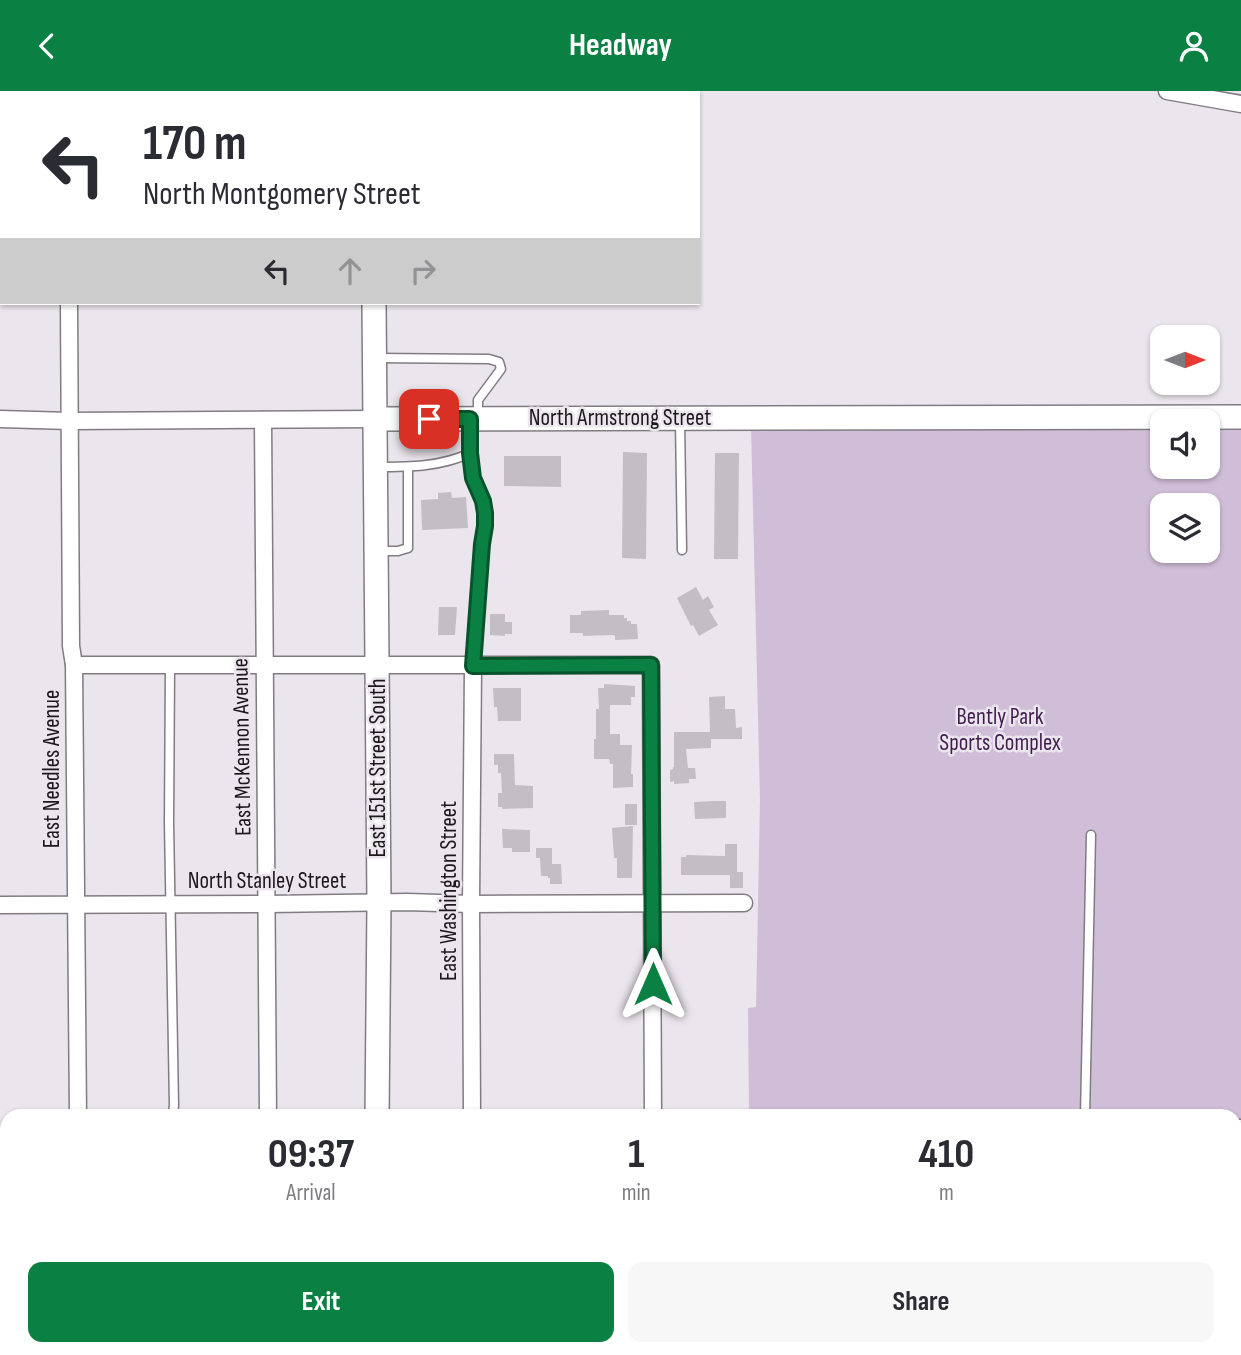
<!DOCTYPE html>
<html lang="en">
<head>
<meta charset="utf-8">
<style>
	:root { --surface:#fff; --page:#f7f7f7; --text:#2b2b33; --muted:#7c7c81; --accent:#0b8043 }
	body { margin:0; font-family:"Sofia Sans Condensed",sans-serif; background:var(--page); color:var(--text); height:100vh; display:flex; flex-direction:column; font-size:26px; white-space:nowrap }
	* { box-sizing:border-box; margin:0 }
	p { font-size:23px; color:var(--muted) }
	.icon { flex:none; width:38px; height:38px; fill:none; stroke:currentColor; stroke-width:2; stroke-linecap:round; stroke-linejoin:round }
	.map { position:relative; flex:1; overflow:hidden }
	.drawer { position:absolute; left:0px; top:1018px; width:1242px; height:247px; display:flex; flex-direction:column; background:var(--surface); border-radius:21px 21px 0 0; box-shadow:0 2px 5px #0004 }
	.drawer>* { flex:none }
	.top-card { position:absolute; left:0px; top:0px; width:700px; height:214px; box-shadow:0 2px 5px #0004; background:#fff; color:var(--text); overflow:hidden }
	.needle { width:46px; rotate:90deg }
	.buttons { position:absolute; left:1150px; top:234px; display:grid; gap:14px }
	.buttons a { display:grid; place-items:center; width:70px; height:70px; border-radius:14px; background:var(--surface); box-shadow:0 2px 5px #0004; font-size:35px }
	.pin { position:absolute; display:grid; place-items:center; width:60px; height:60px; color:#fff; margin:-30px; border-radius:14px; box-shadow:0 4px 10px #0006 }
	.me { position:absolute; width:77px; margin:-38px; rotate:0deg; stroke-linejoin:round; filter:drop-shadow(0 0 5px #0008) }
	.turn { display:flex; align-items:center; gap:24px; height:147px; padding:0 28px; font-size:32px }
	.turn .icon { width:91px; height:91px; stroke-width:2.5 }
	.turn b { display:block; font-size:49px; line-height:60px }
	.lanes { display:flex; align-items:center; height:66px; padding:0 28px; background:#0003; justify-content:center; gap:35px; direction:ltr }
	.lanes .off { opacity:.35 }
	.eta { display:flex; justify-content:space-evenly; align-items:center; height:119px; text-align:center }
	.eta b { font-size:42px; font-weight:700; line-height:49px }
	.button { display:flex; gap:14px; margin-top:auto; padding:14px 28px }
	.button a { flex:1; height:80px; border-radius:14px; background:var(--accent); color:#fff; font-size:28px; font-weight:700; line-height:80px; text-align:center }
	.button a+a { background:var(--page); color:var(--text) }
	header { display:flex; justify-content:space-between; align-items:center; height:91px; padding:0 28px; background:var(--accent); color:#fff; font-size:32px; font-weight:700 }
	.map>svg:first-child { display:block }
	.green { fill:#d0bed8; fill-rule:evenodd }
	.building { fill:#c3bec5 }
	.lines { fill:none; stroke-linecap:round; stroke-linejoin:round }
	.lane-casing { stroke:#807c82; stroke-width:11 }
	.street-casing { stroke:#807c82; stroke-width:19 }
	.secondary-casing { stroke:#807c82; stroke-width:26 }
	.lane { stroke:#fff; stroke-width:8 }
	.street { stroke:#fff; stroke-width:16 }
	.secondary { stroke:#fff; stroke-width:23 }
	.route-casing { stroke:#07532c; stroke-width:18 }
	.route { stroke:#0b8043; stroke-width:12 }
	.labels { text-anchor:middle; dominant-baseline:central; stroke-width:5; stroke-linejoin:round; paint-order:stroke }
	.street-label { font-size:23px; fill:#1a181b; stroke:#ebe6ed }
	.park-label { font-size:23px; fill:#421c50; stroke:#ebe6ed }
</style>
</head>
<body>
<header><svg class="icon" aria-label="back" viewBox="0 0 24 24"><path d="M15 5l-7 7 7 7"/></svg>Headway<svg class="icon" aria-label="person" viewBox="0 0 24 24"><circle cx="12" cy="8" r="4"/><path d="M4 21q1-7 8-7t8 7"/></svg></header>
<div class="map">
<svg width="1241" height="1264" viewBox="0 0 1241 1264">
	<rect width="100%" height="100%" fill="#ebe6ed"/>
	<path class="green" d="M1241 327V1264H751V1258H1236V1026L749 1025 748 917 756 916 760 709 751 335ZM1162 331H1208V376H1162ZM1162 415H1208V460H1162Z"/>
	<g class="building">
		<polygon points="623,361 647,362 646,468 622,467"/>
		<polygon points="715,362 739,362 738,468 714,468"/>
		<polygon points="504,365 561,365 561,396 504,395"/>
		<polygon points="451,401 452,407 466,406 468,437 422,439 421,409 438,408 438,402"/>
		<polygon points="696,496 703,509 708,505 714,516 709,519 718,534 699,545 693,534 691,535 677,507"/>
		<polygon points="439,516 457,516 455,544 438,544"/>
		<polygon points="609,519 609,524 624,524 624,527 627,527 627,530 631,530 631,533 637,533 638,548 615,549 615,545 613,544 583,545 583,542 570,542 570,524 581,524 581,520"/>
		<polygon points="490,523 505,523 505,531 512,531 512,543 505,543 505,545 490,544"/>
		<polygon points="604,593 635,595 635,606 631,606 631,614 610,614 610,643 620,643 620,654 632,654 631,683 633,683 633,696 613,697 613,673 610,673 609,668 594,668 594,648 596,648 596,618 599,618 598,597 604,597"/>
		<polygon points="493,597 521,597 521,630 498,630 497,616 494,616"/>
		<polygon points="725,605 725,618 735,618 736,637 742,636 742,648 711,648 711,657 686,658 688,677 695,677 696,688 689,688 689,692 674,693 674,690 670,691 670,679 673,678 673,676 674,676 674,641 710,641 709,606"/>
		<polygon points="494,663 514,663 515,694 533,695 533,717 502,718 502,716 498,716 498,702 502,702 501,682 498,682 498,674 494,674"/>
		<polygon points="714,710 726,710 726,727 695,728 694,711"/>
		<rect x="625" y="713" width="12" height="21"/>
		<polygon points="633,735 632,787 617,787 617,767 614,767 612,737"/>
		<polygon points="502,738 530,739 530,761 512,761 512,757 503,757"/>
		<polygon points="725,753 737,753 737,781 743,781 743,797 730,797 730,784 681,784 681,766 686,766 686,764 725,765"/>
		<polygon points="536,757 552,757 552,773 561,773 562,793 550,793 550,787 548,787 548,785 541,785 540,767 536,767"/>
	</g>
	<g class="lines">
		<g class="lane-casing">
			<g id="lane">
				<polyline points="0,135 2,135"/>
				<polyline points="377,267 489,268 499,271 501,278 478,309 478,324"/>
				<polyline points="680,330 682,459"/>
				<polyline points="470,331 470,362 473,387 483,410 485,422 485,435 482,453 473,575"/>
				<path d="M377 376C408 376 441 376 470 362"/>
				<polyline points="377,460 398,460 408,457 408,376"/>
				<polyline points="170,575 169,732 174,1015 172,1026"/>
				<polyline points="1085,1026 1091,744"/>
				<polyline points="1236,1033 1241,1033"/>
			</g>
		</g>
		<g class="street-casing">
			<g id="street">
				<polyline points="1167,0 1241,13"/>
				<polyline points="68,2 68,0"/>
				<polyline points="0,84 2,84"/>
				<polyline points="69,212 71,555 74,574 78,1026"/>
				<polyline points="0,328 70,330 375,328"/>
				<path d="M263 329C263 561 268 793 268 1026"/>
				<polyline points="74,574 651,574 653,1026"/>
				<polyline points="0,814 268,813 407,811 471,813 744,812"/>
				<polyline points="472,1026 471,813 473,575"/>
				<polyline points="0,1053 7,1052"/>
				<polyline points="80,1258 80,1264"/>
				<polyline points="270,1258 271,1264"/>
				<polyline points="473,1258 473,1264"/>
				<polyline points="652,1264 652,1258"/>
			</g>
		</g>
		<g class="secondary-casing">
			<g id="secondary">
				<polyline points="372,0 372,2"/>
				<polyline points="374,212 379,812 377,1026"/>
				<polyline points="375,328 1241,326"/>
				<polyline points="1236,1212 1241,1185"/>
				<polyline points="393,1258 399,1264"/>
				<polyline points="1176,1258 1191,1264"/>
				<polyline points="356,1264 363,1258"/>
				<polyline points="1154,1264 1159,1261 1167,1258"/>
				<polyline points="1208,1264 1211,1258"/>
			</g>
		</g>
		<use href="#lane" class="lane"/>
		<use href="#street" class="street"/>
		<use href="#secondary" class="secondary"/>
	</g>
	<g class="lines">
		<g class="route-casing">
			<polyline id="route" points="429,328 470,328 470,362 473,387 483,410 485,422 485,435 482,453 473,575 651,574 653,893"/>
		</g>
		<use href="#route" class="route"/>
	</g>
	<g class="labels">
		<g class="street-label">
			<text x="620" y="327">North Armstrong Street</text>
			<text transform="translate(242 656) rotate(-91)">East McKennon Avenue</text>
			<text transform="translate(378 677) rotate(-90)">East 151st Street South</text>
			<text transform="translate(52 678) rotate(-90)">East Needles Avenue</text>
			<text x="267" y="790">North Stanley Street</text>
			<text transform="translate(449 800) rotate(-90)">East Washington Street</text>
		</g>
		<g class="park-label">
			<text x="1000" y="626">Bently Park<tspan x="1000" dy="26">Sports Complex</tspan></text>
		</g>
	</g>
</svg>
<div class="buttons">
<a><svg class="needle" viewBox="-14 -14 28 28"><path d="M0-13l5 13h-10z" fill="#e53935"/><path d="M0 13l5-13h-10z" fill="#7c7c81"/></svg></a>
<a><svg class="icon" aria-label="sound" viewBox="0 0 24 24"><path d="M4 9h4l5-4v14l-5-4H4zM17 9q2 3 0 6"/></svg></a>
<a><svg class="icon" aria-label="layers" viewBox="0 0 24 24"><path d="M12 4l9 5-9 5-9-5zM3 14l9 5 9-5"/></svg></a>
</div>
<div class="pin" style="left:429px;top:328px;background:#d93025"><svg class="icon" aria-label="arrive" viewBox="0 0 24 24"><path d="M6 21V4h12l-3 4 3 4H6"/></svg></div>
<svg class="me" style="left:653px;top:893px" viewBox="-20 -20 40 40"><path d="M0-17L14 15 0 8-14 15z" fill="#0b8043" stroke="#fff" stroke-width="4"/></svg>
<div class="top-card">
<div class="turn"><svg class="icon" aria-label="left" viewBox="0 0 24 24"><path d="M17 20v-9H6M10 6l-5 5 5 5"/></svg><div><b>170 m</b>North Montgomery Street</div></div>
<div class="lanes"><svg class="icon" aria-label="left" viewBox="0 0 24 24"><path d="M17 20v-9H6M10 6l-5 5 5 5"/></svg><svg class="icon off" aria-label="ahead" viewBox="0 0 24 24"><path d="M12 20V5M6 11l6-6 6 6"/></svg><svg class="icon off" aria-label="right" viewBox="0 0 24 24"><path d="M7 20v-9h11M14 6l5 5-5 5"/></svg></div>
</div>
<section class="drawer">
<div class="eta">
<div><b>09:37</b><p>Arrival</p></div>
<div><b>1</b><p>min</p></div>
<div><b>410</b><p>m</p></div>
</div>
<div class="button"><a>Exit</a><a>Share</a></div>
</section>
</div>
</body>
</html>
